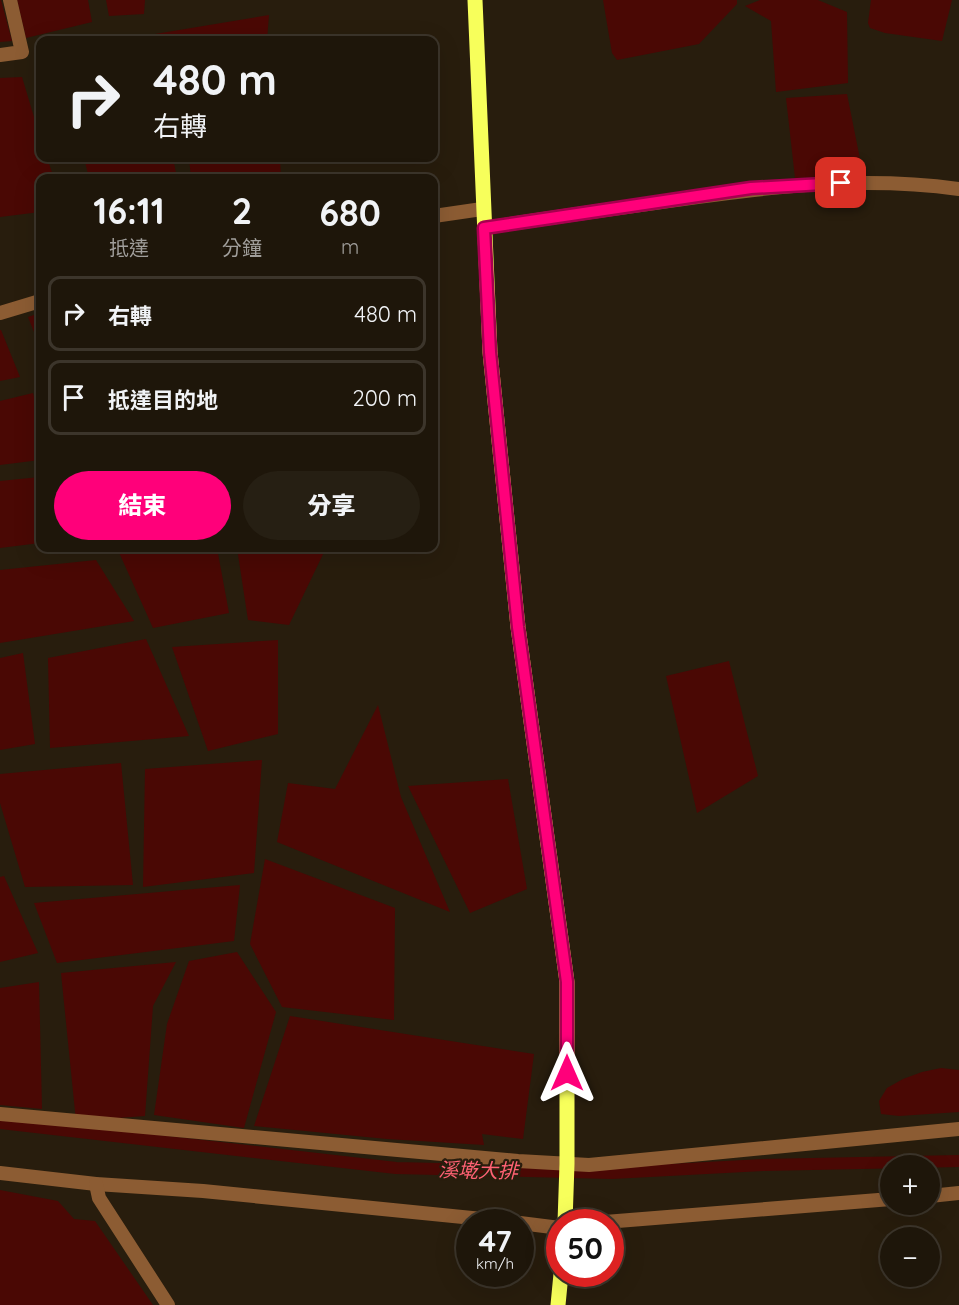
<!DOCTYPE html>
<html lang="zh-TW">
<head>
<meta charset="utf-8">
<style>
	:root { --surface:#1e160a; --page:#261f13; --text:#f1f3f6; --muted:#a19f9c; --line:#3c352b; --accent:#ff007a }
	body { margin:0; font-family:Quicksand,"Noto Sans TC",sans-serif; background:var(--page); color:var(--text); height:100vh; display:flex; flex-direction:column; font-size:22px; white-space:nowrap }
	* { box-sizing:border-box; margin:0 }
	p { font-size:20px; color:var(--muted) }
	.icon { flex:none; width:33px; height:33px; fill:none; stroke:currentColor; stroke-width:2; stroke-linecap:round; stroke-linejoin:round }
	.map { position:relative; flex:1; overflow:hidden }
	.drawer { position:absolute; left:36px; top:174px; width:402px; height:378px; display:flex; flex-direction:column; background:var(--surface); border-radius:12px; box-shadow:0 6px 24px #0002,0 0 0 2px var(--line) }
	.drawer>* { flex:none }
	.top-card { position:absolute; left:36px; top:36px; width:402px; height:126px; border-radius:12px; box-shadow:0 6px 24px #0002,0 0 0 2px var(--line); background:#1e160a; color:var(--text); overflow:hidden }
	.fabs { position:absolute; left:880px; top:1155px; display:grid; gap:12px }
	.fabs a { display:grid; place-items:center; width:60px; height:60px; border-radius:50%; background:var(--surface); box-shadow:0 6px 24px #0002,0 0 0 2px var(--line); font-size:30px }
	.speed { position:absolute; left:456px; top:1209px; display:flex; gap:12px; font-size:30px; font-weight:700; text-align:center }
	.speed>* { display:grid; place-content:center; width:78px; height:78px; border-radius:50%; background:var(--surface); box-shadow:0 6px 24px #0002,0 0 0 2px var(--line); line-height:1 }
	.speed small { font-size:15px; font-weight:400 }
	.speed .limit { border:9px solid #d22; background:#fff; color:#111 }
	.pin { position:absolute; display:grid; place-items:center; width:51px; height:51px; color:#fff; margin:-26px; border-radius:12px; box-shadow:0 3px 9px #0006 }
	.me { position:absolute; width:66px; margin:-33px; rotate:0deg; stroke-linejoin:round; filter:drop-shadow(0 0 4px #0008) }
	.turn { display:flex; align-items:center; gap:21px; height:126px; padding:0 18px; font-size:27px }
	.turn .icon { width:78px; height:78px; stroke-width:2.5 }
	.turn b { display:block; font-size:42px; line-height:51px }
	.eta { display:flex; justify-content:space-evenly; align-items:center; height:102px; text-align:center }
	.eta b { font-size:36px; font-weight:800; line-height:42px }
	.button { display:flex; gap:12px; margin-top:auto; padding:12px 18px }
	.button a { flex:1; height:69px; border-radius:36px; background:var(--accent); color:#fff; font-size:24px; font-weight:800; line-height:69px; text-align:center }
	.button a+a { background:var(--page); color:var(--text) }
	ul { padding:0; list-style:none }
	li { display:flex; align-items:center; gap:18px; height:75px; margin:0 12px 9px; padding:0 6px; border:3px solid var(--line); border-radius:12px }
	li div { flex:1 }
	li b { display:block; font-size:22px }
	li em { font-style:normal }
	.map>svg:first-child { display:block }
	.water { fill:#4a0804 }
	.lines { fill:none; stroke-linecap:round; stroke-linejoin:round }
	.canal { stroke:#4a0804; stroke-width:12 }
	.minor { stroke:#8c5c33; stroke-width:14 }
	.major { stroke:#f7ff5b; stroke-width:15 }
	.route-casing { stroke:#a6004f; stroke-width:15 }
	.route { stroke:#ff007a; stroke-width:10 }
	.labels { text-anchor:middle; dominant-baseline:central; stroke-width:4.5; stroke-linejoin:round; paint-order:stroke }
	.water-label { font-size:20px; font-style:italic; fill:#ff6274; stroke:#281d0d }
</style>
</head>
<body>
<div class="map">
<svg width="959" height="1305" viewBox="0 0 959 1305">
	<rect width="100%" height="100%" fill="#281d0d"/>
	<g class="water">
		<polygon points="0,0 1,0 12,41 0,42"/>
		<polygon points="17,0 88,0 92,22 26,38"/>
		<polygon points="106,0 145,0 144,14 109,16"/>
		<polygon points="603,0 737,0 737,4 699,44 617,60 612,53"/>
		<polygon points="760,0 818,0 847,12 848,83 776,92 771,21 745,6"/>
		<polygon points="871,0 952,0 942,41 885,33 870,28 868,23"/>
		<polygon points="269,15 267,40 119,40"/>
		<polygon points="22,77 40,137 40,158 47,158 54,178 40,178 40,212 0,217 0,78"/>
		<polygon points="847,94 860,159 845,175 795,178 786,98"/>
		<polygon points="84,158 173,158 177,178 89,178"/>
		<polygon points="189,158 280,158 281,178 191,178"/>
		<polygon points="40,313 40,347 28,317"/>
		<polygon points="0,330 1,330 20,377 0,381"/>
		<polygon points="33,393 40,418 40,460 0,465 0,401"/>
		<polygon points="40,477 40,543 0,548 0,481"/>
		<polygon points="117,548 217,548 229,613 153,628"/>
		<polygon points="237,548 326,548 289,625 248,620"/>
		<polygon points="96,560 134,621 0,643 0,570"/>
		<polygon points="146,639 189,736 50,748 48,658"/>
		<polygon points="278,640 278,734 208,751 172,647"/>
		<polygon points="23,653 35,744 0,750 0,658"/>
		<polygon points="729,661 758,776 697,813 666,676"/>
		<polygon points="378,705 401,797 450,912 277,842 288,783 335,789"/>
		<polygon points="262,760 254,873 143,887 145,769"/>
		<polygon points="121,763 133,885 25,887 0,803 0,774"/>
		<polygon points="508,779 527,889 470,913 408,786"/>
		<polygon points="265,859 395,908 394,1020 282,1007 250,944"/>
		<polygon points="4,876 38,953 0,962 0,877"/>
		<polygon points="240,885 234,941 57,963 34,903"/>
		<polygon points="237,952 276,1012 244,1128 154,1115 167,1024 189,961"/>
		<polygon points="176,962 153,1006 145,1116 76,1121 61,973"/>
		<polygon points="39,982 42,1109 0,1105 0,988"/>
		<polygon points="290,1016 534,1054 523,1139 482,1134 484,1145 387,1139 254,1126"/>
		<polygon points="941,1068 959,1070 959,1112 899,1116 881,1114 879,1101 887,1088 903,1079 922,1072"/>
		<polygon points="0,1190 58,1201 74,1219 95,1221 153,1305 0,1305"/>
	</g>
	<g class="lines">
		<polyline class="canal" points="0,1123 396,1168 612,1173 763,1165 959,1161"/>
		<g class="minor">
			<polyline points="0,55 22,52 10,0"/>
			<polyline points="434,216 482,209"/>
			<path d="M484 228C541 219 598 211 655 203 756 188 857 175 959 189"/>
			<polyline points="0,313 40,301"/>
			<polyline points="0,1114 518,1161 589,1165 959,1129"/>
			<polyline points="0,1173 96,1184 203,1191 512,1222"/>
			<polyline points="96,1184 99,1198 168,1305"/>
			<polyline points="930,1196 959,1193"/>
			<polyline points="605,1222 891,1199"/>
			<polyline points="520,1223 560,1228"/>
		</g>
		<g class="major">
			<polyline points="475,0 490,352 518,627 567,982 567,1164 565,1222"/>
			<polyline points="558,1305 561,1274"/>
		</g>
	</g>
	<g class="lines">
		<g class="route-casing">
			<polyline id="route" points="567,1073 567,982 518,627 490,352 484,228 751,188 841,183"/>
		</g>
		<use href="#route" class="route"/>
	</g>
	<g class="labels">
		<g class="water-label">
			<text transform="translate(478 1170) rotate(1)">溪墘大排</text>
		</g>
	</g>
</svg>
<div class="fabs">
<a>+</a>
<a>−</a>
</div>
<div class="speed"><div>47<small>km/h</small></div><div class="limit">50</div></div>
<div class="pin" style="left:841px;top:183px;background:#d93025"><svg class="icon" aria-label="arrive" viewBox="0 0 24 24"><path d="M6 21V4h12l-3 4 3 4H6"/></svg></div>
<svg class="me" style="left:567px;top:1073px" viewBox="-20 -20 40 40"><path d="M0-17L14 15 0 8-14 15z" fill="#ff007a" stroke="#fff" stroke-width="4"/></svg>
<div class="top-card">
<div class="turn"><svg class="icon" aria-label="right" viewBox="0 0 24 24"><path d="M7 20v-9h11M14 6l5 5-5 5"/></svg><div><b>480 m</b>右轉</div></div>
</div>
<section class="drawer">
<div class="eta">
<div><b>16:11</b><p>抵達</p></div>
<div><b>2</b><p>分鐘</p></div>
<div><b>680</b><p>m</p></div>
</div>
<ul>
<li><svg class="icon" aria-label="right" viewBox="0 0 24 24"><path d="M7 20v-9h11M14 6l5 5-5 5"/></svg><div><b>右轉</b></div><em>480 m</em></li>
<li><svg class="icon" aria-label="arrive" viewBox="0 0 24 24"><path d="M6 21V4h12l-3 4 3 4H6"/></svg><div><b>抵達目的地</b></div><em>200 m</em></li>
</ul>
<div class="button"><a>結束</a><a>分享</a></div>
</section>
</div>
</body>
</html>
